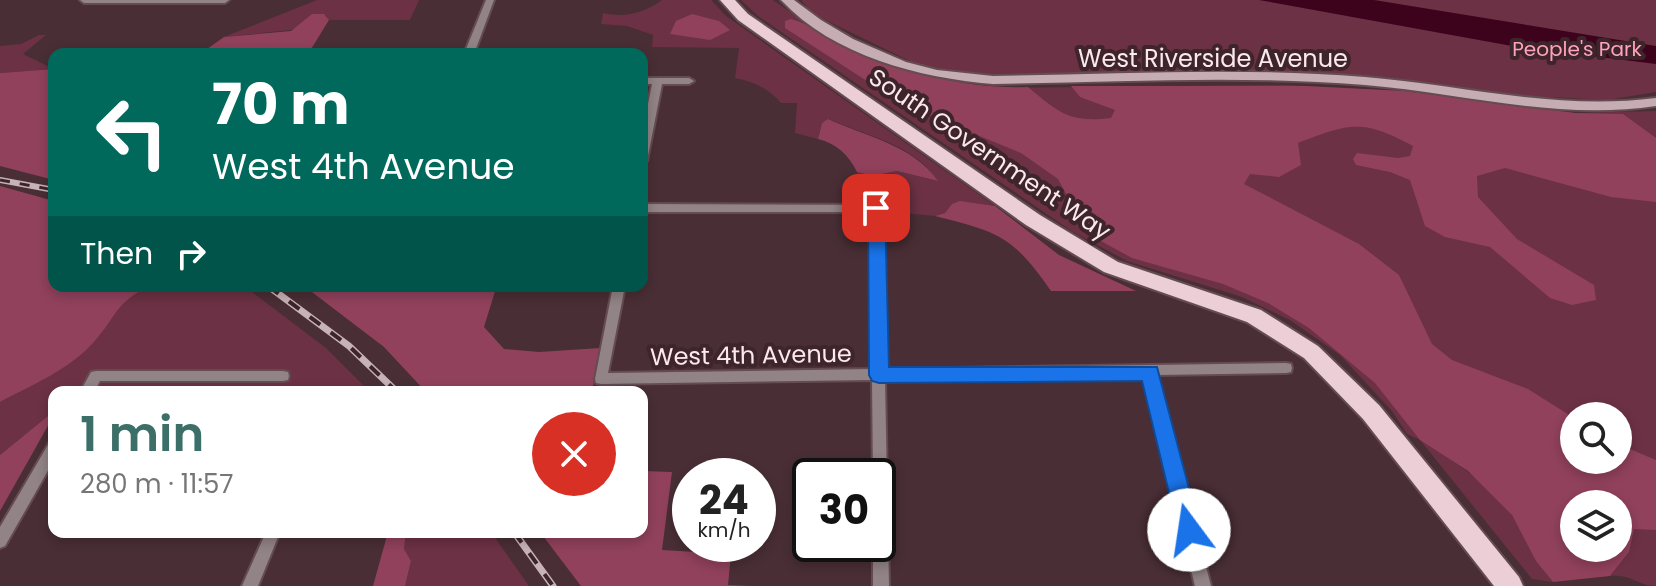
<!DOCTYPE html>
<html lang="en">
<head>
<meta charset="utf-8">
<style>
	:root { --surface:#fff; --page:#f6f6f6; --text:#222; --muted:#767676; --accent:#3c6f67 }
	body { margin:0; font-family:Poppins,sans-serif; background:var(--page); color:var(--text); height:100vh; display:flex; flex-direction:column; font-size:30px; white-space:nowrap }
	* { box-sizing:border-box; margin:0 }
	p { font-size:26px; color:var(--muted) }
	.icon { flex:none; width:44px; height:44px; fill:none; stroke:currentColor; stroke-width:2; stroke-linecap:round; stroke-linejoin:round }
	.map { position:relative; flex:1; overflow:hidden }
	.details { position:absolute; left:48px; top:386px; width:600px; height:152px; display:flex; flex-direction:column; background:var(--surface); border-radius:16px; box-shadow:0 4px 12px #0003 }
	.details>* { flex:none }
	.guide { position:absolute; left:48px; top:48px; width:600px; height:244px; border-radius:16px; box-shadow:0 4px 12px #0003; background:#00695c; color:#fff; overflow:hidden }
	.controls { position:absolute; left:1560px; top:402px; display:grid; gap:16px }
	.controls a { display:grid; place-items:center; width:72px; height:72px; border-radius:50%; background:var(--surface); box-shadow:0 4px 12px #0003; font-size:40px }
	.speed { position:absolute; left:672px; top:458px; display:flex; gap:16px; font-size:40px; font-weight:700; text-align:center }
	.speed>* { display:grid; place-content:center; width:104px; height:104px; border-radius:50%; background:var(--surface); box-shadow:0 4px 12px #0003; line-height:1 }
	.speed small { font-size:20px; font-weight:400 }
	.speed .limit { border:4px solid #111; border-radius:12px; background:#fff; color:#111 }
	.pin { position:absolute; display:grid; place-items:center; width:68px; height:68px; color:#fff; margin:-34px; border-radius:16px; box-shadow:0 4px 12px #0006 }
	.me { position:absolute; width:88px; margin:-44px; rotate:346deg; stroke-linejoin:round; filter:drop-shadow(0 0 6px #0008) }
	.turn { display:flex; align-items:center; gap:28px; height:168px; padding:0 32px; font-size:36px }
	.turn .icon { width:104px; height:104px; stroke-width:2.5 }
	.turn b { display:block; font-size:56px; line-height:68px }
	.then { display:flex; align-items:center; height:76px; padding:0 32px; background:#0003; gap:16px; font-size:30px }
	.round { display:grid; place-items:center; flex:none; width:84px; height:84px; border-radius:42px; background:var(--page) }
	.overview { display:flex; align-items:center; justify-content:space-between; height:136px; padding:0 32px }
	h1 { font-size:48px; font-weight:600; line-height:60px; color:var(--accent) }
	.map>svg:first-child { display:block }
	.green { fill:#6c3144; fill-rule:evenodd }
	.forest { fill:#91415c; fill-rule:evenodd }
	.water { fill:#3d031c }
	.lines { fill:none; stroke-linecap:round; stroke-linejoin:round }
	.street-casing { stroke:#654c52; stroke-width:4 }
	.secondary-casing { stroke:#654c52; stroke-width:4 }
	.primary-casing { stroke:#654c52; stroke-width:4 }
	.street { fill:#918386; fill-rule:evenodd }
	.secondary { fill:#c5adb3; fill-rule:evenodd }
	.primary { fill:#ecced6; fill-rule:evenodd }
	.rail-far1-casing { stroke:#c7b2b7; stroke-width:6 }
	.rail-casing { stroke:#c7b2b7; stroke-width:7 }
	.rail-far1 { stroke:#3e242b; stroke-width:3; stroke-dasharray:10; stroke-linecap:butt }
	.rail { stroke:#3e242b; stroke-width:4; stroke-dasharray:13; stroke-linecap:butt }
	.route { fill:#1a73e8; stroke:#114b97; stroke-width:2 }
	.labels { text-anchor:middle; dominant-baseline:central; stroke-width:8; stroke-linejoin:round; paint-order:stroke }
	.far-park-label { font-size:20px; fill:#ffa2bd; stroke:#3e242b }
	.street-label { font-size:24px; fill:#fbe9ed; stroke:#3e242b }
</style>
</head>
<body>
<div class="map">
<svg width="1656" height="586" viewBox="0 0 1656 586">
	<rect width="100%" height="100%" fill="#492e35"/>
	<g class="green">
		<polygon points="317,0 419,0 410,20 329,20 324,14 291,30 224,37"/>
		<path d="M662 0H711L726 16 995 206C975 205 959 195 945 213L935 216 881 211 880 201 859 199 857 172 872 176 897 171 937 181C917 145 864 135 829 119L822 123 818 139 795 133 797 103H781C769 89 753 81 735 78L739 48 652 47 653 35 627 26 601 24 603 13C625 18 644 13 662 0Z"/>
		<path d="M741 0H773L804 22 856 51 918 75 991 88 1284 85 1404 91 1575 113 1656 111V586C1638 586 1632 574 1610 576L1629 552 1618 504H1574L1427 444C1457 464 1493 486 1513 517 1527 539 1536 561 1553 582L1532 579 1420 440 1407 434 1392 411 1340 355 1290 320 1242 297 1127 261 1073 232 758 16ZM1574 416H1618V460H1574Z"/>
		<polygon points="801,0 1656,0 1656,92 1608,100 1528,96 1392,78 1218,72 988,75 922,67 813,14"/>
		<polygon points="39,35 46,35 23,54 54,69 0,73 0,46 21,44"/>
		<path d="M149 286H244L326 348 370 392H54V411L0 455V402C32 385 69 370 94 342 118 315 113 305 149 286Z"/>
		<polygon points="406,532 491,532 529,586 405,586 411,561 404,549"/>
	</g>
	<g class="forest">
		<polygon points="312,14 324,14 329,20 308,54 200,54 224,37 291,31"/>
		<polygon points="692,14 719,21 730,30 710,40 670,34 676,21"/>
		<path d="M791 19C815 26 836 42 859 52 913 75 969 89 1028 87 1059 113 1070 123 1111 118L1115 110 1080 97 1071 86H1305L1404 91 1575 113 1623 114 1656 138V202L1611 197 1505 168 1477 176 1478 197 1517 239 1594 285 1596 300 1572 305 1550 298 1490 247 1445 237 1425 226 1410 180 1390 172 1356 165 1353 159 1357 153 1398 158 1410 156 1413 146C1362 119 1351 123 1298 143L1301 165 1279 177 1250 174 1244 184 1359 244 1399 275 1432 344 1452 360 1528 389 1574 418V460H1618V444L1656 460V530L1634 529 1629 552 1610 576 1553 582 1536 561 1512 515 1468 471 1420 440 1375 383 1309 328 1268 303 1223 284 1132 258 1088 234 1058 179 1021 153 904 105 785 28V21ZM1574 504H1618V548H1574Z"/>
		<polygon points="54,69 54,180 0,166 0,73"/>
		<path d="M828 119C867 137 913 145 938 181L897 171 872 176 857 172C848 154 837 144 818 139L822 123Z"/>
		<path d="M0 186 54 201V286H149C113 305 118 315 94 342 69 370 32 385 0 402Z"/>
		<path d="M960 201 995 206 1059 255 1136 291H1051C1012 235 998 232 935 216L945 213 952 204Z"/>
		<polygon points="304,286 496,288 484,327 504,349 539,352 600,348 592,392 426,392 384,347"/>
		<polygon points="54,411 54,415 0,511 0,455"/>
		<polygon points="642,471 672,472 662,550 731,554 728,585 751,586 581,586 540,532 642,532"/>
		<polygon points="388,532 406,532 404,549 411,561 405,586 373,586"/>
	</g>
	<polygon class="water" points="1259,0 1374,0 1656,46 1656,64 1512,46"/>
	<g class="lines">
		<g class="street-casing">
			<g id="street">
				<polygon points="80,0 229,0 225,3 84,3"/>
				<polygon points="486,0 494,0 474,54 464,54"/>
				<polygon points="642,78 689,78 694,81 689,84 662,84 647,161 642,165 642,134 652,84 642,84"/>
				<polygon points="642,204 880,205 882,208 885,369 1286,363 1291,364 1292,368 1291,372 1286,373 1157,375 1211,586 1195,586 1144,376 885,380 889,586 873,586 873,544 878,544 878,476 873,476 872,380 601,384 596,383 595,379 613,286 625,286 608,373 872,369 870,212 642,212"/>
				<polygon points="96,371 283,371 288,372 289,376 288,380 283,381 100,381 94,392 80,392 91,372"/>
				<polygon points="54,441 54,460 5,546 0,548 0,527 49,443"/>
				<polygon points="266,532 280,532 258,586 242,586"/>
			</g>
		</g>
		<g class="secondary-casing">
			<path id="secondary" d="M781 0H794L821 20 853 39 906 62 937 70 993 76C1117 74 1241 67 1365 77 1463 85 1557 111 1656 98V106C1557 121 1463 93 1365 85 1241 75 1117 82 993 84 920 78 833 56 781 0Z"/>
		</g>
		<g class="primary-casing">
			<polygon id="primary" points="720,0 735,0 748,14 1040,215 1118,262 1261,310 1318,346 1379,405 1519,577 1523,586 1494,586 1363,419 1304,358 1247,322 1104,272 1026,225 738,20"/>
		</g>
		<use href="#street" class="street"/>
		<use href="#secondary" class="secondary"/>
		<use href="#primary" class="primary"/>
		<g class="rail-far1-casing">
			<polyline id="rail-far1" points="0,180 54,190"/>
		</g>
		<g class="rail-casing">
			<g id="rail">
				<polyline points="268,286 349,346 397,392"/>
				<polyline points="514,532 553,586"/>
			</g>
		</g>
		<use href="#rail-far1" class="rail-far1"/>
		<use href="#rail" class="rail"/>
	</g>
	<polygon class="route" points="876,202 885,208 889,367 1157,367 1200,530 1197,537 1189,540 1182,537 1178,530 1142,381 879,383 872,381 869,375 868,208"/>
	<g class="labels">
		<g class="far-park-label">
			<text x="1577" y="49">People's Park</text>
		</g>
		<g class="street-label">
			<text x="1213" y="58">West Riverside Avenue</text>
			<text transform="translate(990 154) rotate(34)">South Government Way</text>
			<text transform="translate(751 355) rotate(-1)">West 4th Avenue</text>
		</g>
	</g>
</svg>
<div class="controls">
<a><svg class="icon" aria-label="search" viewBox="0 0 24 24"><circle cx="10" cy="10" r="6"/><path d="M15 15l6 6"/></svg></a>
<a><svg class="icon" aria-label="layers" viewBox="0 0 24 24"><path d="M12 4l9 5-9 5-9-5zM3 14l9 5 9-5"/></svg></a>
</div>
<div class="speed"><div>24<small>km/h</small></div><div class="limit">30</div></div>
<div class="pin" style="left:876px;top:208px;background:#d93025"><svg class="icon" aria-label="arrive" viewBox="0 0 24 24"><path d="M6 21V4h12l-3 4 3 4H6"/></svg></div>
<svg class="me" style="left:1189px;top:530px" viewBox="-20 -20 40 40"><circle r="19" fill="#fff"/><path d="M0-13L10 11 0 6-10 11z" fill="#1a73e8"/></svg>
<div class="guide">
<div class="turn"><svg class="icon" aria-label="left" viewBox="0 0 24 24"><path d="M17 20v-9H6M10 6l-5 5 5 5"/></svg><div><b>70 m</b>West 4th Avenue</div></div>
<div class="then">Then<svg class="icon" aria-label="right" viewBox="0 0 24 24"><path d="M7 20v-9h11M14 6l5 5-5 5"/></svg></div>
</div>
<section class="details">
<div class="overview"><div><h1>1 min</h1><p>280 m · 11:57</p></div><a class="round" style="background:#d93025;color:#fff"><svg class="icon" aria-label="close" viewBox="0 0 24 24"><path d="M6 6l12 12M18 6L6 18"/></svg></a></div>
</section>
</div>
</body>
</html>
